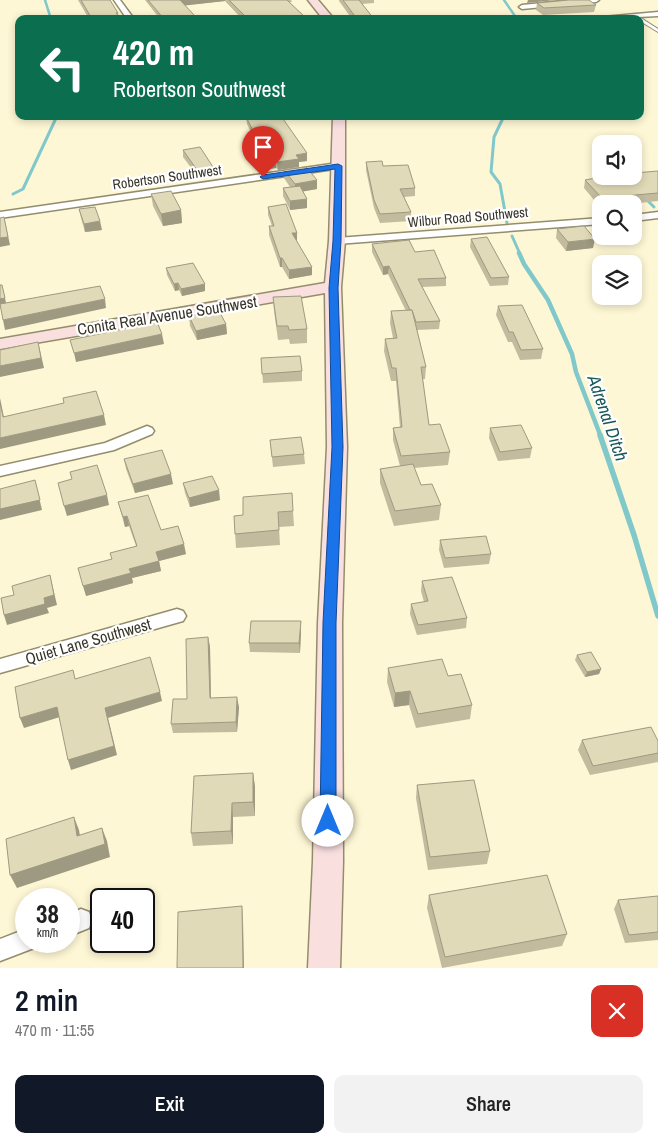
<!DOCTYPE html>
<html lang="en">
<head>
<meta charset="utf-8">
<style>
	:root { --surface:#fff; --page:#f2f2f2; --text:#222; --muted:#767676; --accent:#111827 }
	body { margin:0; font-family:"Archivo Narrow",sans-serif; background:var(--page); color:var(--text); height:100vh; display:flex; flex-direction:column; font-size:19px; white-space:nowrap }
	* { box-sizing:border-box; margin:0 }
	p { font-size:16px; color:var(--muted) }
	.icon { flex:none; width:28px; height:28px; fill:none; stroke:currentColor; stroke-width:2; stroke-linecap:round; stroke-linejoin:round }
	.map { position:relative; height:968px; overflow:hidden }
	.panel { display:flex; flex-direction:column; background:var(--surface); flex:1 }
	.panel>* { flex:none }
	.hud { position:absolute; left:15px; top:15px; width:629px; height:105px; border-radius:10px; box-shadow:0 2px 8px #0003; background:#0b6e4f; color:#fff; overflow:hidden }
	.fabs { position:absolute; left:592px; top:135px; display:grid; gap:10px }
	.fabs a { display:grid; place-items:center; width:50px; height:50px; border-radius:10px; background:var(--surface); box-shadow:0 2px 8px #0003; font-size:25px }
	.speed { position:absolute; left:15px; top:888px; display:flex; gap:10px; font-size:25px; font-weight:700; text-align:center }
	.speed>* { display:grid; place-content:center; width:65px; height:65px; border-radius:50%; background:var(--surface); box-shadow:0 2px 8px #0003; line-height:1 }
	.speed small { font-size:12px; font-weight:400 }
	.speed .limit { border:2px solid #111; border-radius:8px; background:#fff; color:#111 }
	.pin { position:absolute; display:grid; place-items:center; width:42px; height:42px; color:#fff; margin:-51px -21px; border-radius:50% 50% 50% 0; rotate:-45deg; box-shadow:0 0 5px #0007 }
	.pin .icon { rotate:45deg }
	.me { position:absolute; width:55px; margin:-28px; rotate:0deg; stroke-linejoin:round; filter:drop-shadow(0 0 4px #0008) }
	.turn { display:flex; align-items:center; gap:18px; height:105px; padding:0 15px; font-size:22px }
	.turn .icon { width:65px; height:65px; stroke-width:2.5 }
	.turn b { display:block; font-size:35px; line-height:42px }
	.round { display:grid; place-items:center; flex:none; width:52px; height:52px; border-radius:10px; background:var(--page) }
	.summary { display:flex; align-items:center; justify-content:space-between; height:85px; padding:0 15px }
	h1 { font-size:30px; font-weight:600; line-height:38px; color:var(--accent) }
	.button { display:flex; gap:10px; margin-top:auto; padding:10px 15px }
	.button a { flex:1; height:58px; border-radius:10px; background:var(--accent); color:#fff; font-size:20px; font-weight:600; line-height:58px; text-align:center }
	.button a+a { background:var(--page); color:var(--text) }
	.map>svg:first-child { display:block }
	.lines { fill:none; stroke-linecap:round; stroke-linejoin:round }
	.stream-far3 { stroke:#80c8ca; stroke-width:2.5 }
	.stream-far2 { stroke:#80c8ca; stroke-width:3 }
	.stream-far1 { stroke:#80c8ca; stroke-width:4.5 }
	.stream { stroke:#80c8ca; stroke-width:5.5 }
	.lane-casing { stroke:#938d6d; stroke-width:2 }
	.street-casing { stroke:#938d6d; stroke-width:3 }
	.secondary-casing { stroke:#938d6d; stroke-width:3 }
	.lane { fill:#fff; fill-rule:evenodd }
	.street { fill:#fff; fill-rule:evenodd }
	.secondary { fill:#fadfdf; fill-rule:evenodd }
	.wall { fill:#c2bb9e }
	.shaded-wall { fill:#9e9981 }
	.building { fill:#e1dab8; stroke:#9e9981 }
	.route { fill:#1a73e8; stroke:#114b97 }
	.labels { text-anchor:middle; dominant-baseline:central; stroke-width:4.5; stroke-linejoin:round; paint-order:stroke }
	.far-street-label { font-size:14px; fill:#383528; stroke:#fff }
	.street-label { font-size:16px; fill:#383528; stroke:#fff }
	.water-label { font-size:18px; font-style:italic; fill:#1a585a; stroke:#fff }
</style>
</head>
<body>
<div class="map">
<svg width="658" height="968" viewBox="0 0 658 968">
	<rect width="100%" height="100%" fill="#fef7d5"/>
	<g class="lines">
		<g class="stream-far3">
			<polyline points="45,0 51,19"/>
			<polyline points="504,0 517,19"/>
		</g>
		<g class="stream-far2">
			<polyline points="504,116 494,137 491,172 500,184 507,223"/>
			<polyline points="13,194 23,189 57,116"/>
			<polyline points="645,198 654,207"/>
			<polyline points="512,236 520,254"/>
		</g>
		<polyline class="stream-far1" points="519,253 524,264 548,300 572,354 576,372 601,437"/>
		<polyline class="stream" points="600,435 634,535 658,616"/>
		<g class="lane-casing">
			<polygon id="lane" points="639,18 641,18 658,29 658,32 640,21"/>
		</g>
		<g class="street-casing">
			<g id="street">
				<polygon points="114,0 120,0 134,19 127,19"/>
				<polygon points="574,0 599,0 596,2 522,9 519,7 522,5"/>
				<polygon points="658,12 658,16 600,19 603,17"/>
				<polygon points="338,163 341,164 341,168 0,218 0,212"/>
				<polygon points="658,212 658,218 634,221 634,215"/>
				<polygon points="601,218 601,224 337,244 332,241 337,238"/>
				<polygon points="147,426 152,428 154,431 152,434 114,450 0,476 0,466 105,443"/>
				<polygon points="177,609 183,611 186,616 183,621 0,673 0,659"/>
				<polygon points="81,909 89,912 92,920 89,928 69,936 69,914"/>
				<polygon points="26,929 26,941 37,941 34,948 0,961 0,939"/>
			</g>
		</g>
		<g class="secondary-casing">
			<g id="secondary">
				<polygon points="308,0 318,0 334,19 323,19"/>
				<polygon points="333,116 345,116 345,241 341,287 347,447 342,623 343,861 340,968 308,968 313,861 318,623 327,447 325,293 0,349 0,339 325,283 329,241"/>
			</g>
		</g>
		<use href="#lane" class="lane"/>
		<use href="#street" class="street"/>
		<use href="#secondary" class="secondary"/>
	</g>
	<g class="wall">
		<polygon points="78,0 110,0 121,19 89,19"/>
		<polygon points="145,0 291,0 292,2 289,2 307,19 242,19 225,1 185,5 195,19 160,19"/>
		<polygon points="339,0 374,0 374,3 362,4 374,19 352,19 339,1"/>
		<polygon points="537,3 596,5 594,12 543,15 536,10"/>
		<polygon points="246,117 307,161 299,162 299,167 278,170 276,168 269,169 247,124"/>
		<polygon points="183,150 213,167 214,174 198,177 183,157"/>
		<polygon points="366,162 383,166 415,188 415,196 404,197 411,212 411,221 380,223 374,208 366,170"/>
		<polygon points="284,170 317,189 303,191 307,208 290,210 283,196 283,188 290,187 284,178"/>
		<polygon points="658,171 658,201 630,204 601,204 601,207 600,207 584,188 585,180"/>
		<polygon points="151,194 181,210 182,223 163,226 153,206"/>
		<polygon points="268,207 297,241 312,275 289,279 282,267 280,267 269,235 269,226 272,226 268,215"/>
		<polygon points="79,209 102,230 85,232 81,218"/>
		<polygon points="557,229 593,248 566,251 556,238"/>
		<polygon points="471,239 509,277 508,285 490,286 470,247"/>
		<polygon points="372,244 415,252 446,278 446,286 422,287 440,321 439,329 417,330 426,367 425,379 422,379 429,425 450,452 448,465 414,468 421,485 441,505 439,520 394,526 380,483 380,469 400,466 393,440 393,428 400,427 396,381 391,381 384,351 385,339 393,338 390,323 391,311 406,311 388,274 383,275 372,252"/>
		<polygon points="166,268 205,291 182,296 179,290 175,291 167,275"/>
		<polygon points="273,297 307,329 307,343 290,344 289,339 278,340 274,311"/>
		<polygon points="498,306 543,349 541,359 520,360 512,342 508,342 496,315"/>
		<polygon points="189,316 226,324 227,334 197,340 190,326"/>
		<polygon points="261,358 302,371 302,381 263,383"/>
		<polygon points="490,428 532,448 530,458 498,461 489,438"/>
		<polygon points="270,440 304,454 305,464 273,467"/>
		<polygon points="124,459 173,484 135,493 126,469"/>
		<polygon points="183,483 220,500 190,507 185,493"/>
		<polygon points="118,502 161,530 186,554 159,561 161,571 132,578 133,583 86,596 111,559 136,546 129,526 125,527"/>
		<polygon points="293,511 294,526 279,527 280,545 236,548 234,516"/>
		<polygon points="440,540 491,554 489,564 444,568 439,550"/>
		<polygon points="422,581 467,618 466,628 417,635 410,614 411,604 424,602 421,591"/>
		<polygon points="301,621 301,631 300,653 250,652 249,643"/>
		<polygon points="208,637 210,647 211,698 239,707 237,732 173,733 171,724 187,699"/>
		<polygon points="577,655 601,669 599,674 585,677 575,660"/>
		<polygon points="388,668 448,676 472,705 470,719 416,728 409,705 394,707 387,682"/>
		<polygon points="582,740 658,741 658,762 590,775 578,750"/>
		<polygon points="253,773 255,787 255,816 233,817 233,844 193,846 191,833"/>
		<polygon points="417,785 490,851 487,864 428,870 416,798"/>
		<polygon points="429,895 567,934 562,946 442,968 427,908"/>
		<polygon points="658,896 658,940 625,943 614,909 618,900"/>
	</g>
	<g class="shaded-wall">
		<polygon points="180,0 225,0 225,1 181,6"/>
		<polygon points="528,0 556,0 527,3"/>
		<polygon points="195,16 195,19 183,19 183,18"/>
		<polygon points="307,153 307,161 299,162 299,167 278,170 277,162 296,155"/>
		<polygon points="276,160 276,168 269,169 269,161"/>
		<polygon points="213,167 214,174 198,177 197,170"/>
		<polygon points="317,180 317,189 295,193 295,184"/>
		<polygon points="307,199 307,208 290,210 290,201"/>
		<polygon points="181,210 182,223 163,226 161,214"/>
		<polygon points="4,217 10,245 0,247 0,238"/>
		<polygon points="100,221 102,230 85,232 84,224"/>
		<polygon points="292,233 297,233 297,241 292,242"/>
		<polygon points="595,239 593,248 566,251 568,242"/>
		<rect x="280" y="258" width="2" height="9"/>
		<polygon points="389,266 388,274 383,275 383,267"/>
		<polygon points="312,267 312,275 289,279 289,270"/>
		<polygon points="178,283 179,290 175,291 174,284"/>
		<polygon points="205,284 205,291 182,296 181,289"/>
		<polygon points="2,285 7,307 0,308 0,299"/>
		<polygon points="105,299 106,308 5,330 3,320"/>
		<polygon points="226,324 227,334 197,340 196,331"/>
		<polygon points="162,334 164,344 76,362 74,353"/>
		<polygon points="38,342 44,368 0,377 0,366"/>
		<polygon points="0,398 6,427 3,417 0,402"/>
		<polygon points="104,415 106,425 0,449 0,438"/>
		<polygon points="171,474 173,484 135,493 133,484"/>
		<polygon points="35,480 42,510 0,520 0,509"/>
		<polygon points="219,490 220,500 190,507 189,498"/>
		<polygon points="107,495 109,505 67,516 64,506"/>
		<polygon points="127,516 129,526 125,527 123,517"/>
		<polygon points="184,544 186,554 159,561 161,571 132,578 133,583 86,596 83,586 129,569 156,552"/>
		<polygon points="50,575 57,605 47,608 49,613 7,625 4,615 44,598"/>
		<polygon points="301,621 301,631 300,653 299,643"/>
		<polygon points="208,637 210,647 211,708 210,698"/>
		<polygon points="601,669 599,674 585,677 587,672"/>
		<polygon points="410,691 409,705 394,707 395,693"/>
		<polygon points="160,692 162,701 108,718 117,755 71,770 68,760 105,708"/>
		<polygon points="237,697 239,707 237,732 236,722"/>
		<polygon points="57,707 60,717 24,728 20,718"/>
		<polygon points="253,773 255,787 255,816 253,802"/>
		<polygon points="232,803 233,817 233,844 231,831"/>
		<polygon points="74,817 79,830 82,849 77,836"/>
		<polygon points="102,828 107,841 110,857 17,888 10,875"/>
		<polygon points="242,906 243,919 244,968 243,968"/>
	</g>
	<g class="building">
		<polygon points="81,0 110,0 118,13 116,13 121,19 92,19"/>
		<polygon points="148,0 182,0 180,0 195,16 183,18 184,19 164,19"/>
		<polygon points="229,0 287,0 307,19 248,19"/>
		<polygon points="343,0 359,0 374,19 357,19"/>
		<polygon points="569,0 589,0 596,5 544,8 537,3"/>
		<polygon points="255,116 281,116 307,153 296,155 299,159 277,162 276,160 269,161 246,117"/>
		<polygon points="200,147 213,167 197,170 183,150"/>
		<polygon points="382,161 383,166 408,165 415,188 400,189 411,212 380,214 374,200 366,162"/>
		<polygon points="306,167 317,180 295,184 284,170"/>
		<polygon points="658,171 658,193 602,198 585,180 606,176 634,176 634,173"/>
		<polygon points="300,186 307,199 290,201 283,188"/>
		<polygon points="171,191 181,210 161,214 151,194"/>
		<polygon points="286,204 297,233 292,233 312,267 289,270 282,258 280,258 269,226 274,226 268,207"/>
		<polygon points="95,207 100,221 84,224 79,209"/>
		<polygon points="4,217 8,237 0,238 0,218"/>
		<polygon points="584,226 595,239 568,242 557,229"/>
		<polygon points="487,237 509,277 491,278 471,239"/>
		<polygon points="409,240 415,252 434,250 446,278 418,279 440,321 416,322 412,310 410,310 389,266 383,267 372,244"/>
		<polygon points="193,263 205,284 181,289 178,283 174,284 166,268"/>
		<polygon points="0,285 2,285 5,298 0,299"/>
		<polygon points="100,286 105,299 3,320 0,304"/>
		<polygon points="301,296 307,329 289,330 288,326 277,326 273,297"/>
		<polygon points="522,305 543,349 521,350 513,332 509,332 498,306"/>
		<polygon points="412,310 426,367 421,367 429,425 440,424 450,452 401,456 393,428 402,427 396,368 392,368 385,339 397,338 391,311"/>
		<polygon points="219,311 226,324 196,331 189,316"/>
		<polygon points="157,322 162,334 74,353 70,340"/>
		<polygon points="38,342 41,358 0,366 0,350"/>
		<polygon points="300,356 302,371 262,374 261,358"/>
		<polygon points="96,391 104,415 0,438 0,402 3,417 64,403 63,398"/>
		<polygon points="521,425 532,448 500,452 490,428"/>
		<polygon points="301,437 304,454 272,457 270,440"/>
		<polygon points="162,450 171,474 133,484 124,459"/>
		<polygon points="413,464 421,485 432,484 441,505 395,511 380,469"/>
		<polygon points="97,465 107,495 64,506 58,483 72,479 70,472"/>
		<polygon points="212,476 219,490 189,498 183,483"/>
		<polygon points="35,480 40,500 0,509 0,489"/>
		<polygon points="292,493 293,511 278,512 279,530 235,534 234,516 243,515 243,497"/>
		<polygon points="148,495 161,530 178,526 184,544 156,552 159,561 129,569 131,573 83,586 78,568 112,559 110,553 137,546 127,516 123,517 118,502"/>
		<polygon points="486,536 491,554 445,558 440,540"/>
		<polygon points="50,575 54,595 44,598 45,604 4,615 1,598 14,595 12,586"/>
		<polygon points="452,577 467,618 418,625 411,604 428,601 422,581"/>
		<polygon points="251,621 301,621 299,643 249,643"/>
		<polygon points="208,637 210,698 237,697 236,722 171,724 173,699 187,699 186,639"/>
		<polygon points="591,652 601,669 587,672 577,655"/>
		<polygon points="150,657 160,692 105,708 114,746 68,760 57,707 20,718 15,687 73,670 75,679"/>
		<polygon points="442,659 448,676 461,674 472,705 418,714 410,691 395,693 388,668"/>
		<polygon points="651,727 658,741 658,753 593,766 582,740"/>
		<polygon points="253,773 253,802 232,803 231,831 191,833 194,776"/>
		<polygon points="474,780 490,851 430,857 417,785"/>
		<polygon points="74,817 77,836 102,828 105,844 10,875 6,839"/>
		<polygon points="547,875 567,934 445,957 429,895"/>
		<polygon points="658,896 658,932 629,935 618,900"/>
		<polygon points="242,906 243,968 177,968 178,912"/>
	</g>
	<polygon class="route" points="338,164 342,166 341,241 338,288 343,447 336,623 336,821 334,826 328,829 322,826 320,821 323,623 332,447 329,288 333,241 335,169 263,179 260,177 263,175"/>
	<g class="labels">
		<g class="far-street-label">
			<text transform="translate(167 177) rotate(-8)">Robertson Southwest</text>
			<text transform="translate(468 217) rotate(-5)">Wilbur Road Southwest</text>
		</g>
		<g class="street-label">
			<text transform="translate(167 315) rotate(-9)">Conita Real Avenue Southwest</text>
			<text transform="translate(88 641) rotate(-16)">Quiet Lane Southwest</text>
		</g>
		<g class="water-label">
			<text transform="translate(608 418) rotate(71)">Adrenal Ditch</text>
		</g>
	</g>
</svg>
<div class="fabs">
<a><svg class="icon" aria-label="sound" viewBox="0 0 24 24"><path d="M4 9h4l5-4v14l-5-4H4zM17 9q2 3 0 6"/></svg></a>
<a><svg class="icon" aria-label="search" viewBox="0 0 24 24"><circle cx="10" cy="10" r="6"/><path d="M15 15l6 6"/></svg></a>
<a><svg class="icon" aria-label="layers" viewBox="0 0 24 24"><path d="M12 4l9 5-9 5-9-5zM3 14l9 5 9-5"/></svg></a>
</div>
<div class="speed"><div>38<small>km/h</small></div><div class="limit">40</div></div>
<div class="pin" style="left:263px;top:177px;background:#d93025"><svg class="icon" aria-label="arrive" viewBox="0 0 24 24"><path d="M6 21V4h12l-3 4 3 4H6"/></svg></div>
<svg class="me" style="left:328px;top:821px" viewBox="-20 -20 40 40"><circle r="19" fill="#fff"/><path d="M0-13L10 11 0 6-10 11z" fill="#1a73e8"/></svg>
<div class="hud">
<div class="turn"><svg class="icon" aria-label="left" viewBox="0 0 24 24"><path d="M17 20v-9H6M10 6l-5 5 5 5"/></svg><div><b>420 m</b>Robertson Southwest</div></div>
</div>
</div>
<section class="panel">
<div class="summary"><div><h1>2 min</h1><p>470 m · 11:55</p></div><a class="round" style="background:#d93025;color:#fff"><svg class="icon" aria-label="close" viewBox="0 0 24 24"><path d="M6 6l12 12M18 6L6 18"/></svg></a></div>
<div class="button"><a>Exit</a><a>Share</a></div>
</section>
</body>
</html>
